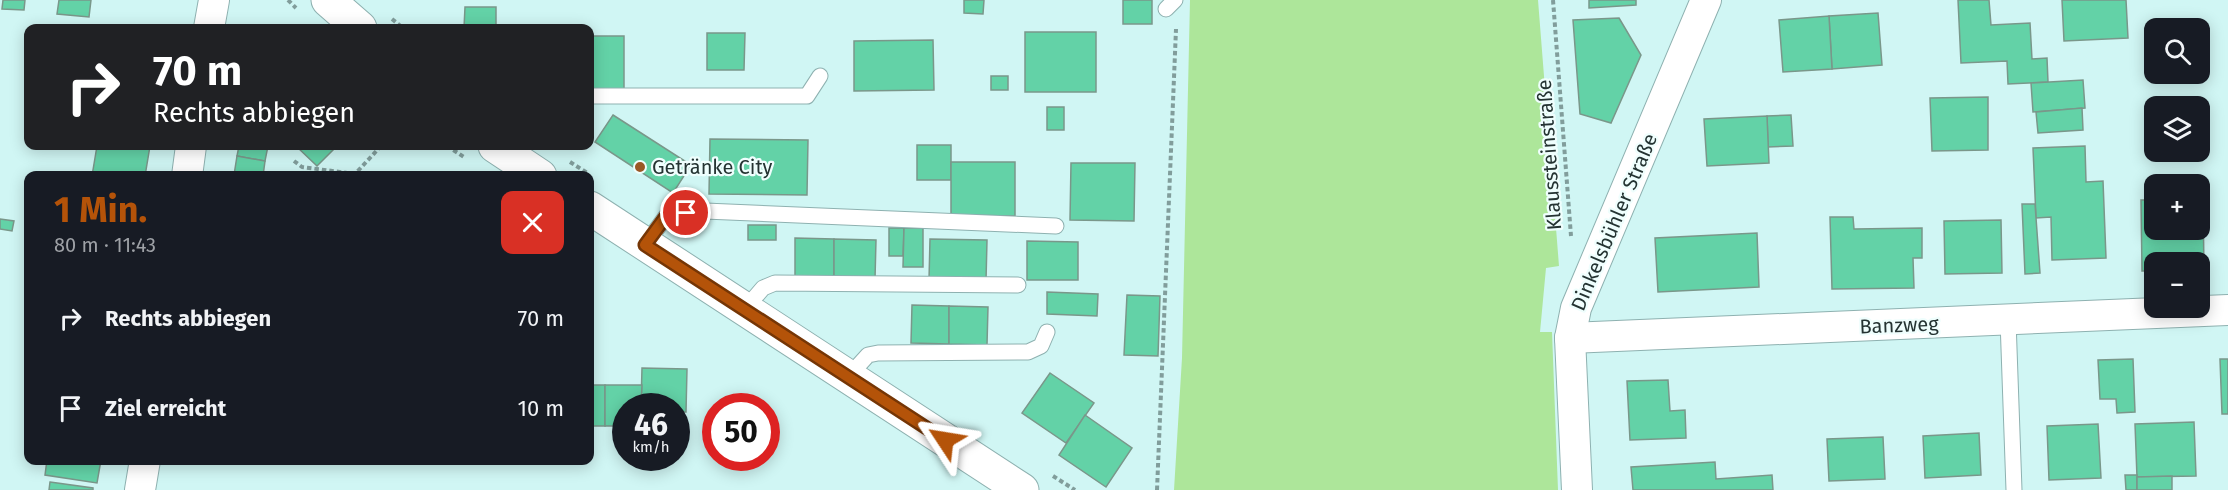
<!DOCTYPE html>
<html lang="de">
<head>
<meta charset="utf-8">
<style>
	:root { --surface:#171b24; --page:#20242c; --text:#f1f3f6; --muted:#9ea1a6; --accent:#b45309 }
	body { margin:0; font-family:"Fira Sans",sans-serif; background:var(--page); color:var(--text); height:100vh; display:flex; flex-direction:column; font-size:22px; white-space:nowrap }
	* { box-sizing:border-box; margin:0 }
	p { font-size:20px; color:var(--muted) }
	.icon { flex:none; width:33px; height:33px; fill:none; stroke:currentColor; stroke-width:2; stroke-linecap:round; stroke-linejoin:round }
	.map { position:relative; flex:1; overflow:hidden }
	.side { position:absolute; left:24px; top:171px; width:570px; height:294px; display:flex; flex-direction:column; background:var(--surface); border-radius:12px; box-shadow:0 3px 15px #0003 }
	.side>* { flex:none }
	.top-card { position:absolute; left:24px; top:24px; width:570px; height:126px; border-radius:12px; box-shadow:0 3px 15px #0003; background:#202124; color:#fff; overflow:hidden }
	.fabs { position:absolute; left:2144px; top:18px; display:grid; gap:12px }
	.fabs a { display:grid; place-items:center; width:66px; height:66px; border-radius:12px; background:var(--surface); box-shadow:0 3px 15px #0003; font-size:30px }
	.speed { position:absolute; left:612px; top:393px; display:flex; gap:12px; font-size:30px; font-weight:700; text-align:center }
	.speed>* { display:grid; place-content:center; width:78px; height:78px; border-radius:50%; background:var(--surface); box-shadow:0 3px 15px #0003; line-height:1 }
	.speed small { font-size:15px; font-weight:400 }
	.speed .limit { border:9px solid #d22; background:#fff; color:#111 }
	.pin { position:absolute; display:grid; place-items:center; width:51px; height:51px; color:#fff; margin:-26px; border:3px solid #fff; border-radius:50%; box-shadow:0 2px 6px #0007 }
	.me { position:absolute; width:66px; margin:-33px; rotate:303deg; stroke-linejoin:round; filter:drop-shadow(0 0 4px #0008) }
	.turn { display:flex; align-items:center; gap:21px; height:126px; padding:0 30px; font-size:27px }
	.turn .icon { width:78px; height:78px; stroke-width:2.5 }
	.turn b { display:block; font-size:42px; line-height:51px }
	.round { display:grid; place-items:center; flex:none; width:63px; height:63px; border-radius:12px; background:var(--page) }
	.summary { display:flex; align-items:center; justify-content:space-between; height:102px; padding:0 30px }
	h1 { font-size:36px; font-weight:700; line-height:45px; color:var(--accent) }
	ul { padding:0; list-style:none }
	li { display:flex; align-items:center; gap:18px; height:90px; padding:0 30px }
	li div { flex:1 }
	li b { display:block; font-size:22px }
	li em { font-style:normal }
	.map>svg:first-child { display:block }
	.green { fill:#ade69a }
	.building { fill:#63d2a7; stroke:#7a978a; stroke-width:1.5 }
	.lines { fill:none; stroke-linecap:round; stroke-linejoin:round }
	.lane-casing { stroke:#8eb1b0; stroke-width:17 }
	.street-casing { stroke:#8eb1b0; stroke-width:32 }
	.secondary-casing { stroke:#8eb1b0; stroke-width:35 }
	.path { stroke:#819d9b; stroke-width:4; stroke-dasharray:4.5 3; stroke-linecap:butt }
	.lane { stroke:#fff; stroke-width:15 }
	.street { stroke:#fff; stroke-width:30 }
	.secondary { stroke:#fff; stroke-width:33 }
	.route-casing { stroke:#753606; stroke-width:15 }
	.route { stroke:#b45309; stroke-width:10 }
	.poi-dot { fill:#9a5825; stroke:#effefd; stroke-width:2 }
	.labels { text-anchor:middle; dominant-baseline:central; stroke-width:4.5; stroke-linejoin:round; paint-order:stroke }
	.street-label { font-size:20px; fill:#243332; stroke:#effefd }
	.poi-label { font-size:20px; fill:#243332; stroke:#effefd; text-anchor:start }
</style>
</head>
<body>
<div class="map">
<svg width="2228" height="490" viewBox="0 0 2228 490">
	<rect width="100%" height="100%" fill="#d0f6f4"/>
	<polygon class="green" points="1190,0 1538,0 1559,266 1546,268 1540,332 1552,332 1558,490 1174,490 1182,358"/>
	<g class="building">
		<polygon points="3,0 25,0 24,10 2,9"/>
		<polygon points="59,0 91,0 89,17 57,14"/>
		<polygon points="964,0 984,0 983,14 964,13"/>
		<rect x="1123" y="0" width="29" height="24"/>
		<polygon points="1589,0 1636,0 1636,5 1589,8"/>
		<polygon points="1958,0 1989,0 1991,25 2030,23 2032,59 2047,58 2048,82 2008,84 2007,61 1961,63"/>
		<polygon points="2062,0 2126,0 2128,38 2064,41"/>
		<polygon points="465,7 496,7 496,28 464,28"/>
		<polygon points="1878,13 1882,65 1832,69 1829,16"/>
		<polygon points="1829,16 1832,69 1783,72 1779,20"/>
		<polygon points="1619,18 1641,55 1611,123 1580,114 1573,20"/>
		<rect x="1025" y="32" width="71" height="60"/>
		<polygon points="707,33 745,33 744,70 707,70"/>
		<rect x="590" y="36" width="34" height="53"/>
		<polygon points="933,40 934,90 854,91 854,41"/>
		<rect x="991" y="76" width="17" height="14"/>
		<polygon points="2083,80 2085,108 2033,112 2031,83"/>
		<polygon points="1988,97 1988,150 1932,151 1930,98"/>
		<rect x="1047" y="107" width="17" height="23"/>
		<polygon points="2082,108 2083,130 2038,133 2036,112"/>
		<polygon points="613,115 691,165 673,193 595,142"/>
		<polygon points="1791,115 1793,146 1768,147 1767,116"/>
		<polygon points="1767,116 1769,163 1707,166 1704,119"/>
		<polygon points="710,139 808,140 807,195 709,194"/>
		<rect x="917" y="145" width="34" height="35"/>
		<polygon points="97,146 150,146 145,176 92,176"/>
		<polygon points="239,146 268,146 265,161 237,156"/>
		<polygon points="296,146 337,146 317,166"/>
		<polygon points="2085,146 2086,182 2103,181 2106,258 2052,260 2051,217 2036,218 2033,148"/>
		<polygon points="237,156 265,161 263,176 234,175"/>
		<polygon points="951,162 1015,162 1015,216 951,215"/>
		<polygon points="1071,163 1135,163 1134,221 1070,220"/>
		<polygon points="2199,199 2203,199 2204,270 2199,270 2199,262 2154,262 2154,271 2142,271 2141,200 2154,200 2154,230 2199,230"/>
		<polygon points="2022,204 2035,204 2040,273 2025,274"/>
		<polygon points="1830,217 1853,217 1854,229 1922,228 1922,258 1913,258 1914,288 1832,289"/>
		<polygon points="0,219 14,221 12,231 0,229"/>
		<polygon points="2001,220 2002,273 1945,274 1944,221"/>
		<rect x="748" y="225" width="28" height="15"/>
		<polygon points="889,228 904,228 903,256 889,256"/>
		<polygon points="904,228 923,228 923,267 903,267"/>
		<polygon points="1757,233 1759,287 1658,292 1655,238"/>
		<polygon points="795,238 834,239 834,278 795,277"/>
		<polygon points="834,239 876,240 875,279 834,278"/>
		<polygon points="930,239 987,240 986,281 929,280"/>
		<polygon points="1027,241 1078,242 1078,280 1027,280"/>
		<polygon points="1047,292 1098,294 1097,316 1047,314"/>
		<polygon points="1127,295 1160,296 1158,356 1124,355"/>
		<polygon points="912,305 949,306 949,344 911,343"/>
		<polygon points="949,306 988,307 987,345 949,344"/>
		<polygon points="2133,359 2135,412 2117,413 2116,399 2100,399 2098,360"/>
		<polygon points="2220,359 2228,359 2228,414 2222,414"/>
		<polygon points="642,368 687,369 686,412 676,412 676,406 641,406"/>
		<polygon points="1050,373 1094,403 1066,443 1022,413"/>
		<polygon points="1668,380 1670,411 1685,410 1686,438 1630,440 1627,381"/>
		<rect x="590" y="385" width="15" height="41"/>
		<polygon points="605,385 642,385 641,406 626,406 626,426 605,426"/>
		<polygon points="1085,415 1132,448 1106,487 1059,455"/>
		<polygon points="2194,422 2196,476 2137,477 2135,424"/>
		<polygon points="2098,424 2101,478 2049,480 2047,426"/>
		<polygon points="1979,433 1981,475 1925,478 1923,436"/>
		<polygon points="1883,437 1885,479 1829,481 1827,439"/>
		<polygon points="47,460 101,460 97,483 45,475"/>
		<polygon points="1715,462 1716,479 1772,475 1773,490 1633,490 1631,467"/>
		<polygon points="2125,475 2137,475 2137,490 2126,490"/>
		<polygon points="2172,476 2172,490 2137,490 2137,477"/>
		<polygon points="50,482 93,488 93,490 49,490"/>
	</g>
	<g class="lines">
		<g class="lane-casing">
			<g id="lane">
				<polyline points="1166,9 1175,0"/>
				<polyline points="590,96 807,96 820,76"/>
				<polyline points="645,245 667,215 705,211 1056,226"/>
				<polyline points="745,309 763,288 775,283 1018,285"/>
				<polyline points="2008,320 2014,490"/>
				<polyline points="848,377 868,355 878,353 1028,352 1041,346 1047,332"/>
			</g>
		</g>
		<g class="street-casing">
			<g id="street">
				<polyline points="209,28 214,0"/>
				<polyline points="187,176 191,146"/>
				<polyline points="1570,338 2228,310"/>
				<polyline points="140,490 145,460"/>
				<polyline points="1577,490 1570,338 1576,308 1706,0"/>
			</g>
		</g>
		<g class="secondary-casing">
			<g id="secondary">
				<polyline points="328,0 360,28"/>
				<polyline points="495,146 540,176"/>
				<polyline points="590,208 1022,490"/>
			</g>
		</g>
		<g class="path">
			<polyline points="288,0 296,8"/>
			<polyline points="1553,0 1571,236"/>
			<polyline points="392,19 403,28"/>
			<polyline points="447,146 464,157"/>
			<polyline points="294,161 302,167 355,174 381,146"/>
			<polyline points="570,162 589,174"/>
			<polyline points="1053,476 1075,490"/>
			<polyline points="1157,490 1176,29"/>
		</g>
		<use href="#lane" class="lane"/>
		<use href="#street" class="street"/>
		<use href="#secondary" class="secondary"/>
	</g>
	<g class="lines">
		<g class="route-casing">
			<polyline id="route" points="686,213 667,215 645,245 945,440"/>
		</g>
		<use href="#route" class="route"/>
	</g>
	<circle class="poi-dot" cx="640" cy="167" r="6"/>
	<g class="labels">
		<g class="street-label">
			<text transform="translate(1549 155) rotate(-94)">Klaussteinstraße</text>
			<text transform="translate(1614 222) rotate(-67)">Dinkelsbühler Straße</text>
			<text transform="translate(1899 325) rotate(-2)">Banzweg</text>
		</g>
		<g class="poi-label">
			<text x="652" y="167">Getränke City</text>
		</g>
	</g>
</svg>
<div class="fabs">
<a><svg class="icon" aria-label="search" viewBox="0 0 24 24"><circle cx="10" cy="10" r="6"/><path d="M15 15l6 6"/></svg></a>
<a><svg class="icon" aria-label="layers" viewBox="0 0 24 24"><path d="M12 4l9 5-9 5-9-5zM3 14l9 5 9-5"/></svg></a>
<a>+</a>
<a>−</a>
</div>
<div class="speed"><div>46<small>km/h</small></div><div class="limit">50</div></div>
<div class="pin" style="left:686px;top:213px;background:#d93025"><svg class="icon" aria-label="arrive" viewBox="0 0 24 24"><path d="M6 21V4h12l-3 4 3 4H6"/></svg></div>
<svg class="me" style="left:945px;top:440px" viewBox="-20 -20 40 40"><path d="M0-17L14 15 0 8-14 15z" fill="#b45309" stroke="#fff" stroke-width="4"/></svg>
<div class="top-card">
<div class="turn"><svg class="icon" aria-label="right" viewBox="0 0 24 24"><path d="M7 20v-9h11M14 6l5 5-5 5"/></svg><div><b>70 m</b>Rechts abbiegen</div></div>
</div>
<section class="side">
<div class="summary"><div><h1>1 Min.</h1><p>80 m · 11:43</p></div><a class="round" style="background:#d93025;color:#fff"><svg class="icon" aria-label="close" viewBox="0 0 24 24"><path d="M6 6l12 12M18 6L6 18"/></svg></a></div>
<ul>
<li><svg class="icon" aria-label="right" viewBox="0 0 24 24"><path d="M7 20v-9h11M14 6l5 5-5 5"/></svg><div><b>Rechts abbiegen</b></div><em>70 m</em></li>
<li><svg class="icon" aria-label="arrive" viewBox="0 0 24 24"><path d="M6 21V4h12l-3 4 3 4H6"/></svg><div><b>Ziel erreicht</b></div><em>10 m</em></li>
</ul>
</section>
</div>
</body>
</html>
